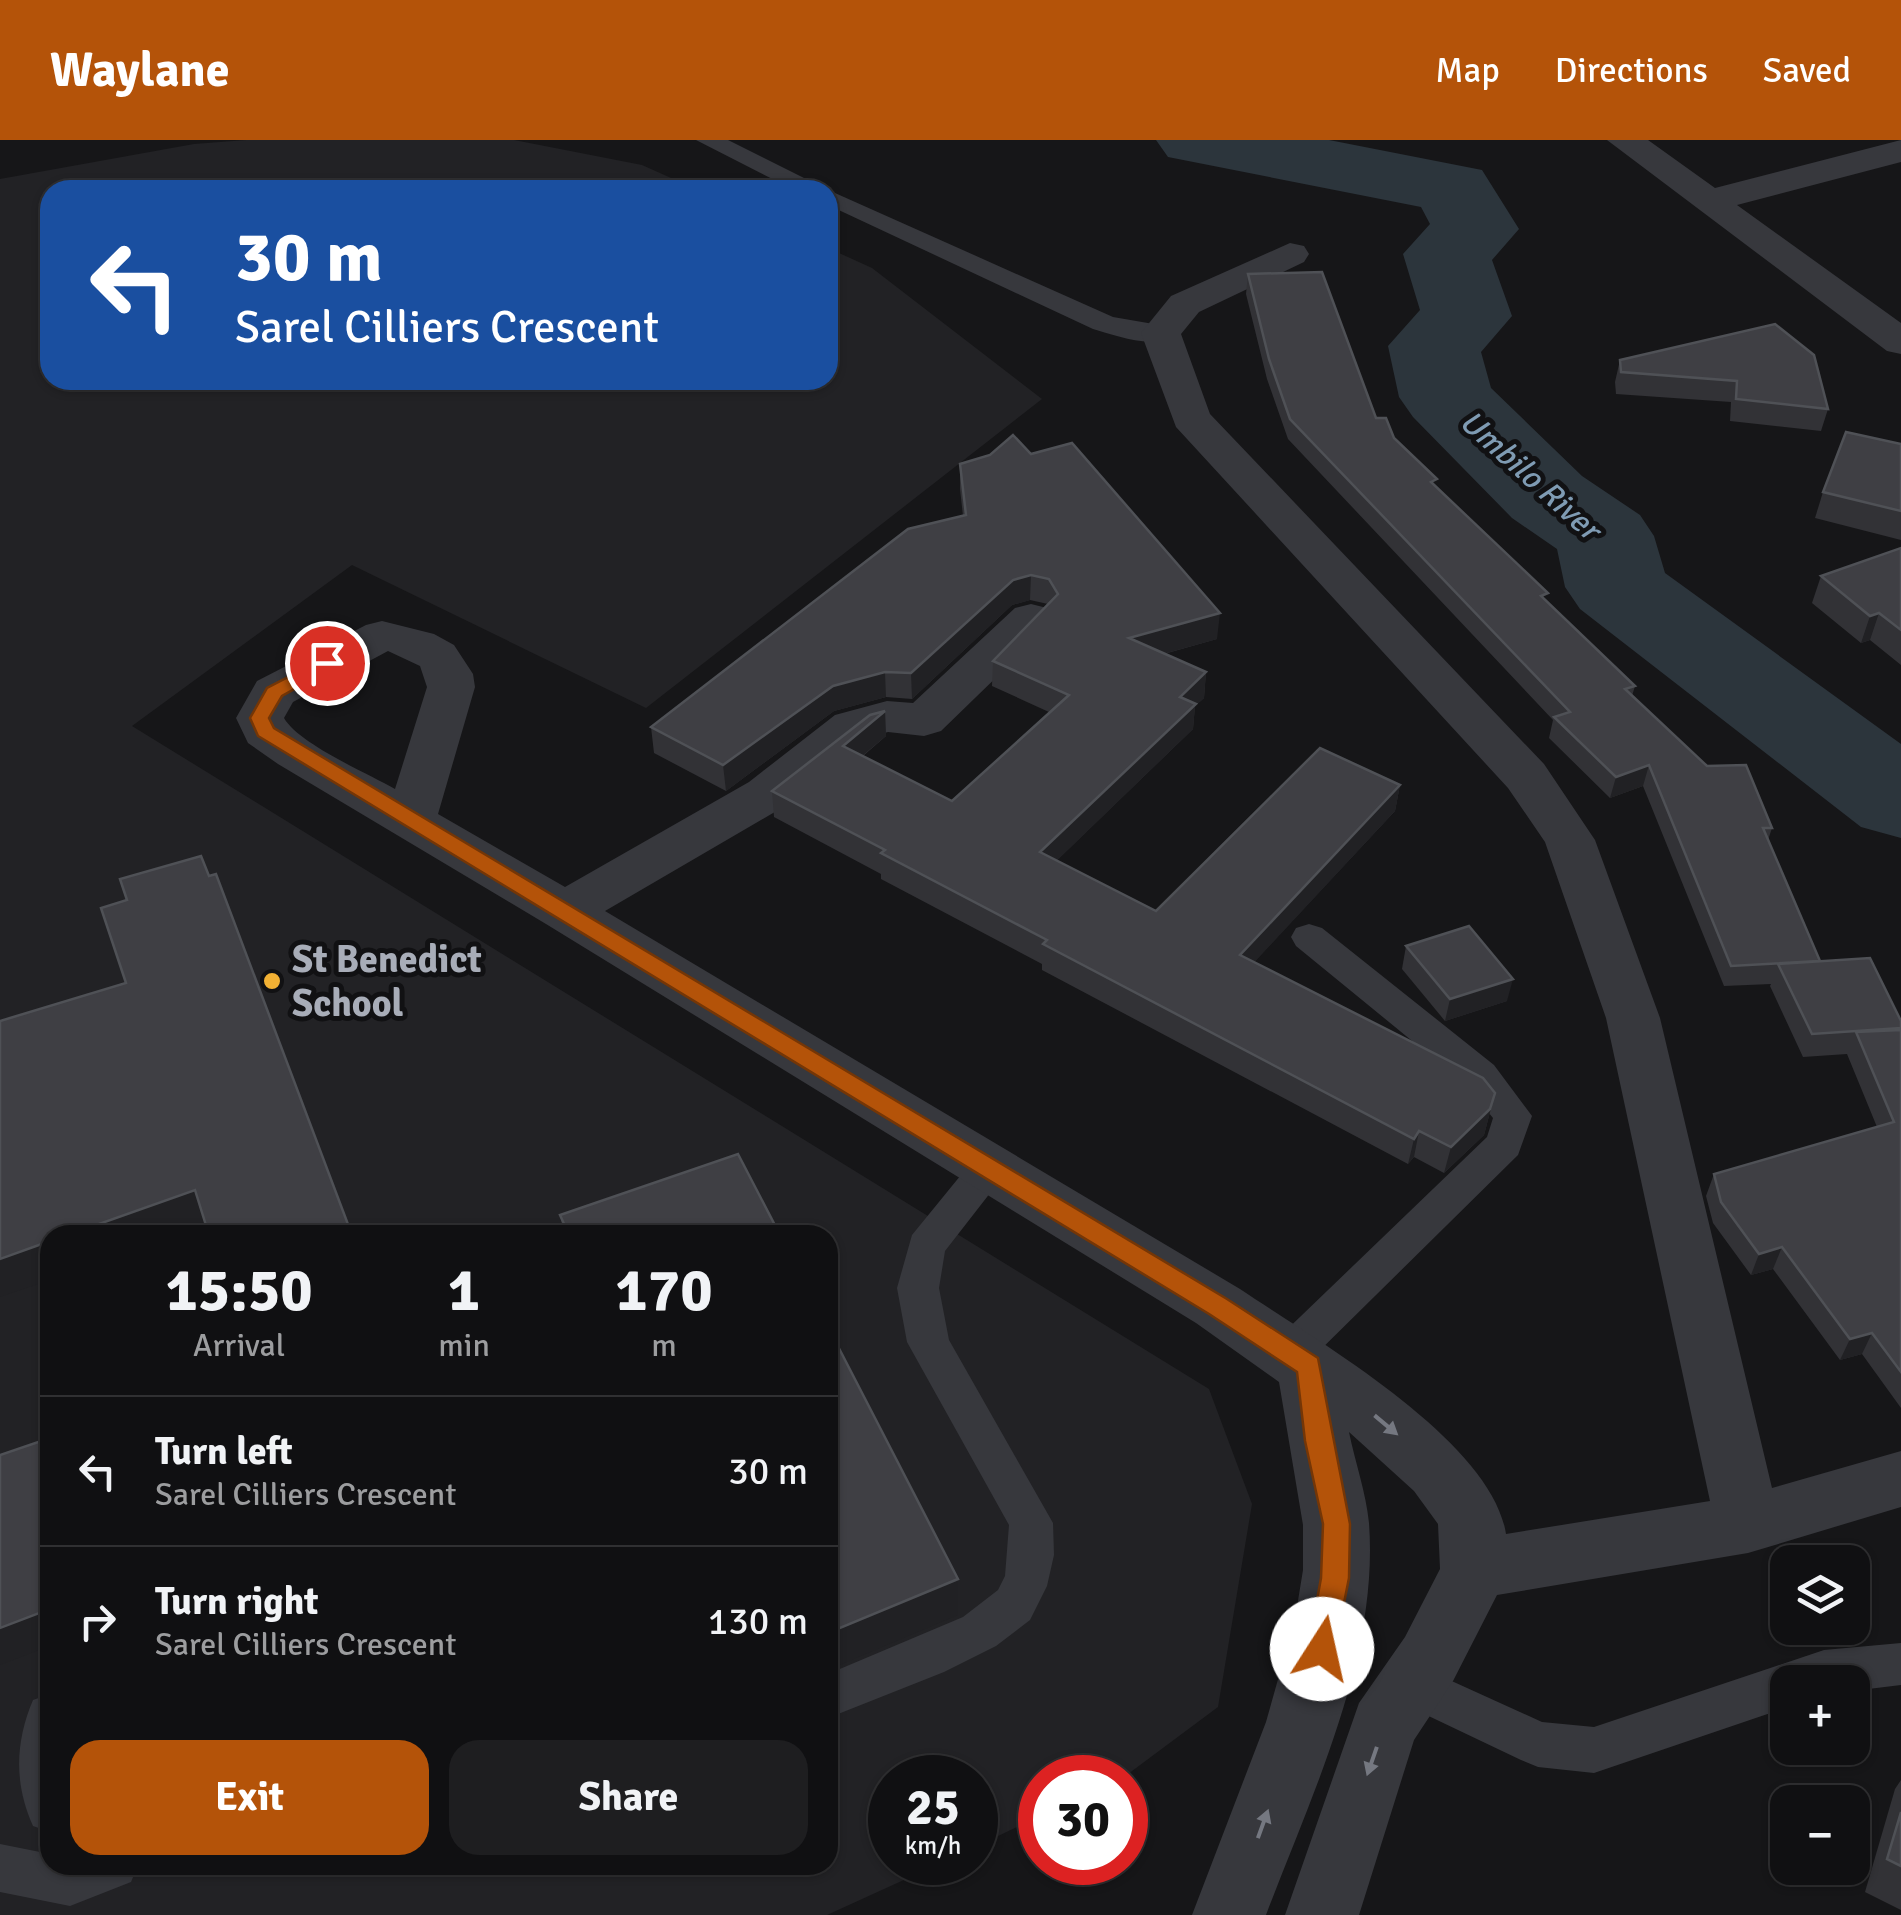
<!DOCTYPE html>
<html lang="en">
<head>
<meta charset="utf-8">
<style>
	:root { --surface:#101012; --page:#1e1e20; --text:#f1f3f6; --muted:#9c9d9f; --line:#303032; --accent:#b45309 }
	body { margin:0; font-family:Signika,sans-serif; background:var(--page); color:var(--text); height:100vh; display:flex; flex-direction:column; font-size:38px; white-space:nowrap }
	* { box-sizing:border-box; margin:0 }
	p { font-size:32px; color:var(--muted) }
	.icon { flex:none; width:55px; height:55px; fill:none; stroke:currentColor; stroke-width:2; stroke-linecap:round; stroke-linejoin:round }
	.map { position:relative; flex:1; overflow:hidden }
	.side { position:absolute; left:40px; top:1085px; width:798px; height:650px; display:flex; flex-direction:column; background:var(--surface); border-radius:30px; box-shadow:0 2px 8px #0004,0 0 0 2px var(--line) }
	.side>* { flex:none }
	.banner { position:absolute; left:40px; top:40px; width:798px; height:210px; border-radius:30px; box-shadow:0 2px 8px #0004,0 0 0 2px var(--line); background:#1a4fa0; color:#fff; overflow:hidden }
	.controls { position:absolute; left:1770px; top:1405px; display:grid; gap:20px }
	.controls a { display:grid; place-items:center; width:100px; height:100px; border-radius:20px; background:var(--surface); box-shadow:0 2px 8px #0004,0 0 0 2px var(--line); font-size:50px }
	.speed { position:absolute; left:868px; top:1615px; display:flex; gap:20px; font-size:50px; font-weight:700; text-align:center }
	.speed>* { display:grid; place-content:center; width:130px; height:130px; border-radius:50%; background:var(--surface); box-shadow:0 2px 8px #0004,0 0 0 2px var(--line); line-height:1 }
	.speed small { font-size:25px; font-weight:400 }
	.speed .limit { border:15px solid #d22; background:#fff; color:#111 }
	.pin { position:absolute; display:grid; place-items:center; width:85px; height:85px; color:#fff; margin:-42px; border:5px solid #fff; border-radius:50%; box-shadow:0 2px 10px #0007 }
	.me { position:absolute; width:110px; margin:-55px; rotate:10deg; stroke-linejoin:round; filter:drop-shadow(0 0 8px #0008) }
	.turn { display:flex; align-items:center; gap:35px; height:210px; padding:0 30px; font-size:45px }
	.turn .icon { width:130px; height:130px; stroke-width:2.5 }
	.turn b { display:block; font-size:70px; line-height:85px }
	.eta { display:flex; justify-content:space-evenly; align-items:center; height:170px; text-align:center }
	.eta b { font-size:60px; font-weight:800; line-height:70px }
	.button { display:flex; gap:20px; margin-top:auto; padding:20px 30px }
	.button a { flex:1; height:115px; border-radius:30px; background:var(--accent); color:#fff; font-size:40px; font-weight:800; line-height:115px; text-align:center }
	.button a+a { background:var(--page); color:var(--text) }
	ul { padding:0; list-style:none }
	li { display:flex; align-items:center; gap:30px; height:150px; padding:0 30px; border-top:2px solid var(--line) }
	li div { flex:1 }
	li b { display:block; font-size:38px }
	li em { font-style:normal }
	header { display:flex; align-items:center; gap:60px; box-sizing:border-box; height:140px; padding:0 50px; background:var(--accent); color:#fff }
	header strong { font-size:48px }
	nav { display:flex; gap:55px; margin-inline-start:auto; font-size:35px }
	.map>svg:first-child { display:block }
	.built { fill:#222225; fill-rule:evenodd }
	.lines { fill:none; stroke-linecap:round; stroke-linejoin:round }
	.river { fill:#2c353c; fill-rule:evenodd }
	.lane { fill:#37383d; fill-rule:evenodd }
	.street { fill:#37383d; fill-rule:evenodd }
	.wall { fill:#323236 }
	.shaded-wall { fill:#212124 }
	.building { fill:#3f3f44; stroke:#4f5156; stroke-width:2.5 }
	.oneway { fill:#757881 }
	.route { fill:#b45309; stroke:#753606; stroke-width:2.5 }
	.poi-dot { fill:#f2b134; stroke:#111113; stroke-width:4 }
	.labels { text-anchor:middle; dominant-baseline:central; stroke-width:10; stroke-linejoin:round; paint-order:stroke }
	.far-water-label { font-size:32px; font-style:italic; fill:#7f9bb3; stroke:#111113 }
	.poi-label { font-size:38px; font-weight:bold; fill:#a8adb8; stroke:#111113; text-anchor:start }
</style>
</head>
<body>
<header>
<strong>Waylane</strong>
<nav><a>Map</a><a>Directions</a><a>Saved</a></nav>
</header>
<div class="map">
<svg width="1901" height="1775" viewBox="0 0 1901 1775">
	<rect width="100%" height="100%" fill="#161618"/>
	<path class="built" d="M246 0H514L642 25 698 50H50V240H828V108L872 128 1042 259 646 568 352 425 132 586 1209 1249 1252 1364 1218 1567 1124 1637 1040 1638V1676L975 1707V1638H890V1722L941 1723 827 1775H0V39L194 4ZM50 1095H828V1725H50Z"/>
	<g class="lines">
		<polygon class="river" points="1156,0 1329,0 1482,30 1519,89 1492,120 1512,176 1481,212 1491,248 1582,336 1640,375 1654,396 1665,433 1901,604 1901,698 1861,687 1580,469 1565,447 1557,409 1512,378 1413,277 1399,257 1388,206 1420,170 1403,114 1430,84 1421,67 1168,17"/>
		<g class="lane">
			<path d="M696 0H728L826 49 1113 177 1171 187 1175 193C1157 212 1115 195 1093 189L828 65V50H794Z"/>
			<polygon points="1309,784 1322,788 1494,925 1532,976 1518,1015 1304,1226 1289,1231 1274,1226 1268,1214 1274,1202 1487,997 1493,978 1466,945 1296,806 1291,797 1296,788"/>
			<polygon points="988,1015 1002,1019 1008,1030 945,1111 939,1148 949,1200 1053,1383 1054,1415 1047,1446 1030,1480 996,1506 944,1532 828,1578 828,1534 963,1477 998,1450 1005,1436 1009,1385 907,1202 897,1148 912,1095 974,1019"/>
			<polygon points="1901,1503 1901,1545 1852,1551 1852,1542 1788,1542 1788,1567 1594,1633 1538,1627 1521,1620 1395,1560 1388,1545 1395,1530 1412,1523 1542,1582 1594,1587 1824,1510"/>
			<path d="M50 1554V1692L33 1686C14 1644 15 1602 33 1560Z"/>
			<polygon points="0,1704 50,1714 50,1725 138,1725 131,1742 70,1766 0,1752"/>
		</g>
		<g class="street">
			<polygon points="1607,0 1648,0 1715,48 1901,0 1901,22 1737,65 1901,183 1901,214 1887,211"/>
			<path d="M1290 103 1304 106 1309 114 1304 122 1199 172 1181 194 1210 274 1544 624 1595 700 1660 878 1772 1348 1901 1311V1367L1748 1413 1497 1455 1453 1541 1414 1600 1359 1775H1285L1359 1563 1405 1497 1440 1429 1438 1384 1414 1351 1349 1292C1355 1322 1366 1352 1369 1383 1379 1517 1312 1653 1266 1775H1192L1266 1582 1295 1479 1303 1430V1385L1279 1242 1196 1183 546 784 278 624 248 603 236 578 257 541 366 485 382 481 434 494 454 505 473 534 475 547 438 674 565 747 749 642 835 575 887 561 913 563 1015 468 1031 464 1047 468 1054 478 1047 488 941 591 924 596 888 592 869 597 785 666 605 771 1240 1149C1314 1199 1492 1300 1506 1394L1710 1361 1606 878 1545 702 1508 648 1176 287 1141 193 1171 156ZM388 511 420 526 427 547 395 649C367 633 299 604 284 578L293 562Z"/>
		</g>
	</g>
	<g class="wall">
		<polygon points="1248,134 1436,346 1546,461 1635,546 1632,556 1772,688 1768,700 1820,821 1901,881 1901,1268 1862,1214 1840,1220 1773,1129 1751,1135 1713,1083 1706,1056 1714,1034 1877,987 1847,914 1803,917 1770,846 1771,844 1724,846 1643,646 1610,658 1549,598 1553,580 1288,299 1267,239 1246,154"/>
		<polygon points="1775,184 1828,269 1821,291 1730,281 1731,262 1616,254 1615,242 1620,220"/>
		<polygon points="1901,304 1901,400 1815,378 1823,352"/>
		<polygon points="960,324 1217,499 1164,514 1206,532 1204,558 1195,566 1193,589 1057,720 1156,771 1400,645 1395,671 1254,822 1495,953 1484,995 1444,1033 1414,1017 1408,1024 1042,830 1042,824 881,739 881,734 774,677 772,651 885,571 886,596 863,616 952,661 1049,572 992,546 993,521 1048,464 1030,460 1012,465 912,559 886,557 834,571 726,651 654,613 651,587 963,376 960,349"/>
		<polygon points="1901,408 1901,525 1870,500 1861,503 1812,463 1821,436"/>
		<polygon points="1406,806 1507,861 1445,881 1402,829"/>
		<polygon points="560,1075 780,1095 564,1095"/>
		<polygon points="1901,1640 1901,1770 1865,1752 1895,1649"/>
	</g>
	<g class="shaded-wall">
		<polygon points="1031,435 1030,460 1012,465 912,559 911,533 1013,440"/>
		<polygon points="1220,473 1217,499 1127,524 1129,498"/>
		<polygon points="1879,473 1870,500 1861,503 1870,476"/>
		<polygon points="885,532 886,557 834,571 726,651 723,625 833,546"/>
		<polygon points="1206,532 1204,558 1195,566 1193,589 1039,738 1040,712 1180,557"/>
		<polygon points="885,571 886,596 844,631 843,606"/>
		<polygon points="1649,625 1643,646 1610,658 1616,637"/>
		<polygon points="1400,645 1395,671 1237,841 1240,815"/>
		<polygon points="1513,839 1507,861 1445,881 1450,859"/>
		<polygon points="1495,953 1484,995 1444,1033 1451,1007"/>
		<polygon points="1419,991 1414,1017 1408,1024 1414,999"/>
		<polygon points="195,1050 207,1084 175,1095 68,1095"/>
		<polygon points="50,1101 50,1140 0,1157 0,1119"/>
		<polygon points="1782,1107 1773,1129 1751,1135 1759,1114"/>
		<polygon points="1872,1193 1862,1214 1840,1220 1850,1199"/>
		<polygon points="958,1439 958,1475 828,1530 828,1493"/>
		<polygon points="50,1469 50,1506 0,1525 0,1488"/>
	</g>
	<g class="building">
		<polygon points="1322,132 1376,278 1386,278 1394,298 1437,339 1431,342 1548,453 1541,456 1635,546 1625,549 1707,626 1746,625 1772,688 1763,688 1820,821 1731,826 1649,625 1616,637 1554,577 1570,572 1290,279 1269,219 1248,134"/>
		<polygon points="1775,184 1814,215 1828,269 1736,259 1737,241 1621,232 1620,220"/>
		<polygon points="1846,292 1901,304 1901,371 1823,352"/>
		<polygon points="1013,295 1031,314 1072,303 1220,473 1129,498 1206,532 1180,557 1196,564 1040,712 1156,771 1320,608 1400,645 1240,815 1483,938 1495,953 1490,969 1451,1007 1419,991 1414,999 1043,804 1047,800 881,713 885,710 772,651 870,575 885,571 843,606 952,661 1069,555 993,521 1058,454 1049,439 1031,435 1013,440 911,533 885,532 833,546 723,625 651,587 908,389 966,375 960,324 990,315"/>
		<polygon points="1901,408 1901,490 1879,473 1870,476 1821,436"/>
		<polygon points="201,716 209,736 216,734 352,1095 209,1095 195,1050 68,1095 50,1095 50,1101 0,1119 0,881 126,843 101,768 127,760 120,739"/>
		<polygon points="1469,786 1513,839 1450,859 1406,806"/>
		<polygon points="1870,818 1901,881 1901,888 1812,894 1778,824"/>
		<polygon points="1901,890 1901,1232 1872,1193 1850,1199 1782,1107 1759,1114 1721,1062 1714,1034 1894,982 1856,892"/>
		<polygon points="738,1014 780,1095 569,1095 560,1075"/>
		<polygon points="828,1187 958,1439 828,1493"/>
		<polygon points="50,1298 50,1469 0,1488 0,1315"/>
		<polygon points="1901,1672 1901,1726 1887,1719"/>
	</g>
	<defs><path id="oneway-solid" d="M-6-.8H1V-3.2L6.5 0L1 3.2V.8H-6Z" transform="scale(2.5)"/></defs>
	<g class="oneway">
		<use href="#oneway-solid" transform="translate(1386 1285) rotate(40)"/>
		<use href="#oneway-solid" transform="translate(1372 1621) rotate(109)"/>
		<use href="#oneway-solid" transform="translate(1263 1684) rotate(-70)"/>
	</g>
	<polygon class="route" points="327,517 337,523 334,527 282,556 269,578 274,588 1227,1159 1318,1218 1350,1384 1349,1438 1333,1518 1322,1522 1312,1518 1308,1509 1321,1438 1323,1384 1305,1301 1297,1232 1209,1174 258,596 250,578 267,548"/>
	<circle class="poi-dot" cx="272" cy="841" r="10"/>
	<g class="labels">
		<g class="far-water-label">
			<text transform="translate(1530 335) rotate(42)">Umbilo River</text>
		</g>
		<g class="poi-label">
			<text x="292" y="819">St Benedict<tspan x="292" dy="44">School</tspan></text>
		</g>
	</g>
</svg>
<div class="controls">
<a><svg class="icon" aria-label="layers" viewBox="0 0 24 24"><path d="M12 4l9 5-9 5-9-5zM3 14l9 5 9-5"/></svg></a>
<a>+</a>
<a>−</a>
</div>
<div class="speed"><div>25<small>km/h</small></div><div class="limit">30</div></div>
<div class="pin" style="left:327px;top:523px;background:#d93025"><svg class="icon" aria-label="arrive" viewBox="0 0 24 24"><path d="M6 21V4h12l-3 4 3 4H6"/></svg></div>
<svg class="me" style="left:1322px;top:1509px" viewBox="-20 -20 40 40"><circle r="19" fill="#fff"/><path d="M0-13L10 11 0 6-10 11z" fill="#b45309"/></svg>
<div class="banner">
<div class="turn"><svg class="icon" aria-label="left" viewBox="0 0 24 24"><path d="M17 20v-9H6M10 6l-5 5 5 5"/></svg><div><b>30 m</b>Sarel Cilliers Crescent</div></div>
</div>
<section class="side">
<div class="eta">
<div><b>15:50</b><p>Arrival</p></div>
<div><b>1</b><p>min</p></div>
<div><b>170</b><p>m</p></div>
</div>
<ul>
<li><svg class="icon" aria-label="left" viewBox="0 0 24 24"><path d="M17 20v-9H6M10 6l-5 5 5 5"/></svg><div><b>Turn left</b><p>Sarel Cilliers Crescent</p></div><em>30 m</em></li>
<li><svg class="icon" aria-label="right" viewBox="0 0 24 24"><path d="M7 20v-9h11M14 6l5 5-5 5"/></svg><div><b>Turn right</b><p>Sarel Cilliers Crescent</p></div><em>130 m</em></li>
</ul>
<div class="button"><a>Exit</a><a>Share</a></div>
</section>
</div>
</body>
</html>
